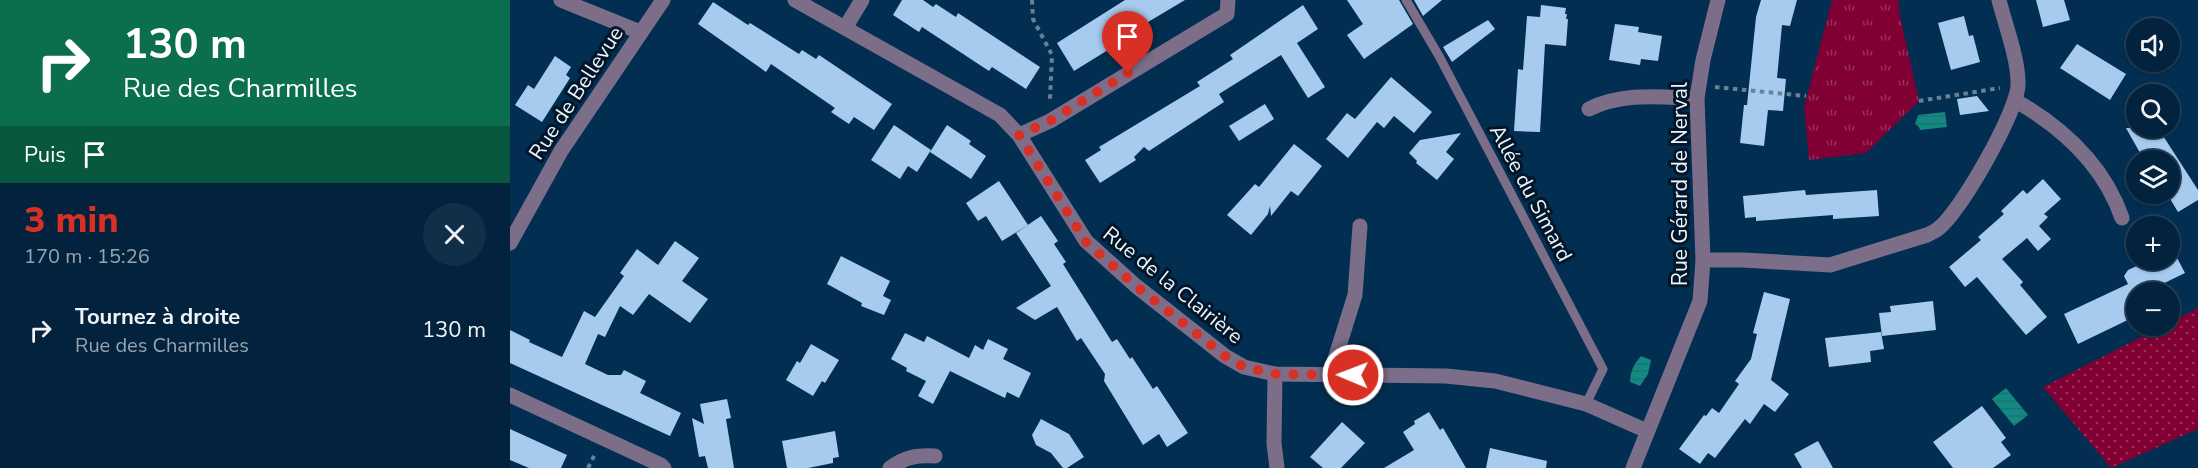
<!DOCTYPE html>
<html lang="fr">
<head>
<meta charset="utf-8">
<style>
	:root { --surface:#02223d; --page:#102f48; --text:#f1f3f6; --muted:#96a4b0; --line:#233f57; --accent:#d93025 }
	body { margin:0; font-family:"Nunito Sans",sans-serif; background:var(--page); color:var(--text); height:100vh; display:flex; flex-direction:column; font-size:22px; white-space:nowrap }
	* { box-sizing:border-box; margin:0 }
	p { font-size:20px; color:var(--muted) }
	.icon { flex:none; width:33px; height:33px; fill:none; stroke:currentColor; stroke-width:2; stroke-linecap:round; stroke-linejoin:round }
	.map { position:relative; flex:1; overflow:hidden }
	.side { display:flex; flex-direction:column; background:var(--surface); width:510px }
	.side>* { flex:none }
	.hud { background:#0b6e4f; color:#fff; overflow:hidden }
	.controls { position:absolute; left:1616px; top:18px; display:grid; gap:12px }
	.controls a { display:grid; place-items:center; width:54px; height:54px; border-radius:50%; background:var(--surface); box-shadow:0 2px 4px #0004,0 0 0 2px var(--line); font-size:30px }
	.pin { position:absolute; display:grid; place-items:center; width:51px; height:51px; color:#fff; margin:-62px -26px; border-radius:50% 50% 50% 0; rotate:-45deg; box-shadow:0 0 6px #0007 }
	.pin .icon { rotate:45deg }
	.me { position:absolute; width:66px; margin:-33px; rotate:271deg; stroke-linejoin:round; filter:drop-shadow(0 0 4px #0008) }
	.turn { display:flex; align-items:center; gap:21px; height:126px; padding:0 24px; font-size:27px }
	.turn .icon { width:78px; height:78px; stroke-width:2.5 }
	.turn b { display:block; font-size:42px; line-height:51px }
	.then { display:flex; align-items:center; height:57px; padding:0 24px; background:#0003; gap:12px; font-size:22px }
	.round { display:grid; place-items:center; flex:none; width:63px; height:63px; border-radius:32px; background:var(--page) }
	.headline { display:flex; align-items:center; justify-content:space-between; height:102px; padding:0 24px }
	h1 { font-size:36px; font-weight:800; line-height:45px; color:var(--accent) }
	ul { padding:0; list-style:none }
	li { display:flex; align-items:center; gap:18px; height:90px; padding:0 24px }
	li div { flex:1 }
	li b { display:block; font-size:22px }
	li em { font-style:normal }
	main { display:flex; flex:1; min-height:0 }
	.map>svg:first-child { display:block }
	.grass { fill:url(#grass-tufts) }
	.garden { fill:url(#garden-dots) }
	.water { fill:url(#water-rules) }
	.building { fill:#a6cbef }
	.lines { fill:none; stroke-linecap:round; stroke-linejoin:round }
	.path { stroke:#668299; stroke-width:4; stroke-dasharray:4.5 4.5; stroke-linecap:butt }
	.lane { stroke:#7c6e89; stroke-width:9 }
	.street { stroke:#7c6e89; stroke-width:15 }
	.route { stroke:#d93025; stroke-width:10; stroke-dasharray:0 18 }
	.labels { text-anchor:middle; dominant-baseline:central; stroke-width:6; stroke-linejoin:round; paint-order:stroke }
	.street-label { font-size:21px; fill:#eff5fb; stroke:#02162a }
</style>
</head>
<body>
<main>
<section class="side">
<div class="hud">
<div class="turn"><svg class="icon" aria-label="right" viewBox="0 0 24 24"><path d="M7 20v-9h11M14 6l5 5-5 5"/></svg><div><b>130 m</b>Rue des Charmilles</div></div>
<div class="then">Puis<svg class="icon" aria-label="arrive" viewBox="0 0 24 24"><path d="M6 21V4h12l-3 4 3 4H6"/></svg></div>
</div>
<div class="headline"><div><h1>3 min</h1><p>170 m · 15:26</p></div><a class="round"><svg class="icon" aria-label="close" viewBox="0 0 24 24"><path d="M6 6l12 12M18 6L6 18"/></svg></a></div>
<ul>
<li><svg class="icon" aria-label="right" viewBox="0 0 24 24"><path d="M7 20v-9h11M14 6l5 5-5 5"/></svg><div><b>Tournez à droite</b><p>Rue des Charmilles</p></div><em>130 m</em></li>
</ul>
</section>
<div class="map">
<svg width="1688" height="468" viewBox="0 0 1688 468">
	<defs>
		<pattern id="grass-tufts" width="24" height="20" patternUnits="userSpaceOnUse" patternTransform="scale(1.5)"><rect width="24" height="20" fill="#800033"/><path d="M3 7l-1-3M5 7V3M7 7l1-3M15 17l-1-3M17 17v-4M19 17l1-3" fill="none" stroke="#98325c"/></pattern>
		<pattern id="garden-dots" width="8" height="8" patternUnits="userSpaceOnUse" patternTransform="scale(1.5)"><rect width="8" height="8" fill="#800033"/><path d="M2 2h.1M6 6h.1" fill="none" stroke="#98325c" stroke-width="1.8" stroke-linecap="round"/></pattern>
		<pattern id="water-rules" width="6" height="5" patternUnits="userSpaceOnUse" patternTransform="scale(1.5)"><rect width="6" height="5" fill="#108a83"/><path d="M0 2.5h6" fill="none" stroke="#26706d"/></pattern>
	</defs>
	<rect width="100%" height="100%" fill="#022e51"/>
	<polygon class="grass" points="1322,0 1388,0 1390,16 1409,101 1356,153 1299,160 1294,107"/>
	<polygon class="garden" points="1688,308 1688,429 1601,468 1533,387 1653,326 1659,326 1659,323"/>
	<g class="water">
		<polygon points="1435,112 1437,127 1410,130 1409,127 1405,124 1408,115"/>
		<path d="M1131 356 1141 360 1138 374 1130 386 1120 382C1120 372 1124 364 1131 356Z"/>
		<polygon points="1496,388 1518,415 1504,426 1482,399"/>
	</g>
	<g class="building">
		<polygon points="392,0 413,0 423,7 426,4 446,17 448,13 530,67 516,89 482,67 479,71 412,27 409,32 383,15"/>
		<polygon points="615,0 675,0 633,25 636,29 612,44 611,42 564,71 547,43"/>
		<polygon points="837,0 889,0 903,24 854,59 837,35 853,24"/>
		<polygon points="904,0 932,0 913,16"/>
		<polygon points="1251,0 1287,0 1280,26 1272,25 1267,78 1276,79 1273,111 1258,110 1254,146 1230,143 1234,105 1237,105 1246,17"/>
		<polygon points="1526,0 1554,0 1560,20 1533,27"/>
		<polygon points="203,2 238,25 240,23 289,54 292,50 306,59 309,55 382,104 364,130 344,117 339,124 321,112 325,108 261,64 256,72 188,24"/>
		<polygon points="793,5 808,29 787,43 815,87 798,98 771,55 709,94 714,102 639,151 634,147 624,157 626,160 590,183 575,160 591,150 589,147 690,86 687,82 723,59 720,55"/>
		<polygon points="1031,5 1056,8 1055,14 1057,14 1056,19 1058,19 1056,46 1035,44 1030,132 1004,131 1008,69 1013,70 1017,16 1030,17"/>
		<polygon points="1454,16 1459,36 1463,35 1470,62 1441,70 1428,23"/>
		<polygon points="978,20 985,29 942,62 933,47"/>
		<polygon points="1105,24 1129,27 1128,32 1152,36 1148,61 1131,59 1130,65 1099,60"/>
		<polygon points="1567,44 1616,74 1600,100 1550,68"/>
		<polygon points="45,56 61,67 56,75 60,78 32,122 5,105 18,85 24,89"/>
		<polygon points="881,77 922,112 904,133 884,116 874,128 867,122 838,158 816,139 837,113 845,119"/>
		<polygon points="1467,96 1479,111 1450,115 1447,99"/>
		<polygon points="755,104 764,119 729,141 719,126"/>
		<polygon points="384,125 421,150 407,172 398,166 390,179 361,160"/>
		<polygon points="437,125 461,141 459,144 476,156 461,179 420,152"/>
		<polygon points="1616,128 1648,128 1688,190 1688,200 1668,212 1659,197 1659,160 1634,160"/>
		<polygon points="951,133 936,152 944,159 927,180 906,163 907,161 899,153 910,140"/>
		<polygon points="784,144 812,166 788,196 781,191 761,216 760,206 758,214 741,235 717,215 745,184 749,187"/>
		<polygon points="1533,179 1551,199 1534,214 1538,217 1529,226 1541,239 1528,251 1517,238 1492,259 1513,282 1510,285 1537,317 1516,335 1467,277 1455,287 1439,267 1471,240 1468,237 1494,214 1491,211 1513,190 1517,194"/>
		<polygon points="489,181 518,225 492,241 476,216 468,221 456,203"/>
		<polygon points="1295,190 1296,195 1367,190 1369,216 1323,219 1323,215 1246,221 1246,217 1235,218 1233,196"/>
		<polygon points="531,216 548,241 544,244 556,262 553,264 602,342 607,339 620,359 622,357 643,389 647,386 678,433 657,447 649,434 633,445 594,381 595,374 571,338 567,341 547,307 525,320 506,308 541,286 506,233"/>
		<polygon points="165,241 189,258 172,281 198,299 180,323 139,294 123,315 110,306 95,337 88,334 75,364 98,375 111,375 114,370 136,381 130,393 171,413 160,436 0,363 0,330 20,340 19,342 52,357 74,311 85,317 114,276 110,273 127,249 148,265"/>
		<polygon points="1664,252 1675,273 1636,292 1626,292 1626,316 1568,344 1554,314 1618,284 1614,276 1618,270 1640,260 1659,260 1659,254"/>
		<polygon points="331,256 380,281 373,296 381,300 374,315 351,306 352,303 317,284"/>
		<polygon points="1254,292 1280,299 1261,380 1279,394 1265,412 1254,404 1240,424 1235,419 1205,458 1198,453 1190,464 1169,449 1194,415 1196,416 1202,408 1209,413 1229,384 1225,381 1241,359 1247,334 1243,333"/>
		<polygon points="1423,301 1426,330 1372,336 1369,313 1381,312 1380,306"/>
		<polygon points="1371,332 1374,349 1360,351 1361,362 1319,367 1315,338"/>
		<polygon points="395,333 414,342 417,336 459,358 465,345 473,350 478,339 498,349 493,359 521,373 509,398 497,392 495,398 440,371 423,404 408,396 416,381 396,371 397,368 381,359"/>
		<polygon points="301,344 329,360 315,383 312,381 303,396 276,380 287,361 290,363"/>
		<polygon points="217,399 221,418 216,419 224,468 198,468 195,456 189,457 182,418 194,424 190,404"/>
		<polygon points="1472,406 1496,438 1491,442 1501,455 1483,468 1443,468 1423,442"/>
		<polygon points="919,412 930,430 933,428 956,468 874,468 904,450 893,432 905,424 904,421"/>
		<polygon points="531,419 559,434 574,457 557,468 553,468 541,453 526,445 522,435"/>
		<polygon points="832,422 855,443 831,468 813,468 800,457"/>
		<polygon points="0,429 57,455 51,468 19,468 0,460"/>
		<polygon points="325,431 329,457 323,458 323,463 298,468 277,468 272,441"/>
		<polygon points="1308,441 1323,468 1292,468 1284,454"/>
		<polygon points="980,448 1037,461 1036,468 976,468"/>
	</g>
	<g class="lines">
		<g class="path">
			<polyline points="522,0 523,19 542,55 540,99"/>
			<polyline points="1205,87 1296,96"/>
			<polyline points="1409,101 1490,88"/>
			<polyline points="78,468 86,452"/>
		</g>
		<polyline class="lane" points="896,0 929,56 1093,369 1076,404"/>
		<g class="street">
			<polyline points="51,0 130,32"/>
			<polyline points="285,0 490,115 509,135 576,241 626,286 715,356 734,367 765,374 936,376 985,381 1076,404 1137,431"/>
			<polyline points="335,28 352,0"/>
			<path d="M1506 101C1553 128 1594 166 1612 218"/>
			<path d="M1079 109C1113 92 1150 97 1187 98"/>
			<polyline points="509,135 540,121 717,14 718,0"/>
			<polyline points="0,243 51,151 153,0"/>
			<path d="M1193 260H1233L1320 265 1417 235C1421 233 1426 231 1429 228 1451 211 1507 112 1508 85 1509 61 1495 24 1489 0"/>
			<polyline points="765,374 764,443 767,468"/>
			<polyline points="820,375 845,295 850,226"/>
			<polyline points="0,395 151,465 154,468"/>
			<path d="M380 468C395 457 407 455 425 456"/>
			<polyline points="1123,468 1190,301 1193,260 1187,98 1193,60 1208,0"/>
		</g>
	</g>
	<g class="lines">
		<polyline class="route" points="618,73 540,121 509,135 576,242 626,286 715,356 734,367 765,374 843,375"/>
	</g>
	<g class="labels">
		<g class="street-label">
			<text transform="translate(66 93) rotate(-57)">Rue de Bellevue</text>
			<text transform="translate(1170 184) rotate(-90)">Rue Gérard de Nerval</text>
			<text transform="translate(1021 193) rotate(62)">Allée du Simard</text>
			<text transform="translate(663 285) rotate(39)">Rue de la Clairière</text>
		</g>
	</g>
</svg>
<div class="controls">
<a><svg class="icon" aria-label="sound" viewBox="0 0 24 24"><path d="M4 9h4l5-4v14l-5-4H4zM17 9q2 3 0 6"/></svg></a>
<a><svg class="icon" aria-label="search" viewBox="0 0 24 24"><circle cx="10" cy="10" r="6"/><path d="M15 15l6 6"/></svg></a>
<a><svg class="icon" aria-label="layers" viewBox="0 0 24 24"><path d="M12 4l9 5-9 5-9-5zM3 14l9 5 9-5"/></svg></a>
<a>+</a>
<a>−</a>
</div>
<div class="pin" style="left:618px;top:73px;background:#d93025"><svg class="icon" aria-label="arrive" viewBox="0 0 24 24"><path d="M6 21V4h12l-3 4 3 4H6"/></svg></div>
<svg class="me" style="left:843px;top:375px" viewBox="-20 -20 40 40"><circle r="17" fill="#d93025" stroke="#fff" stroke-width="3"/><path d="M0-11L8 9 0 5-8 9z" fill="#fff"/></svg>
</div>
</main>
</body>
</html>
